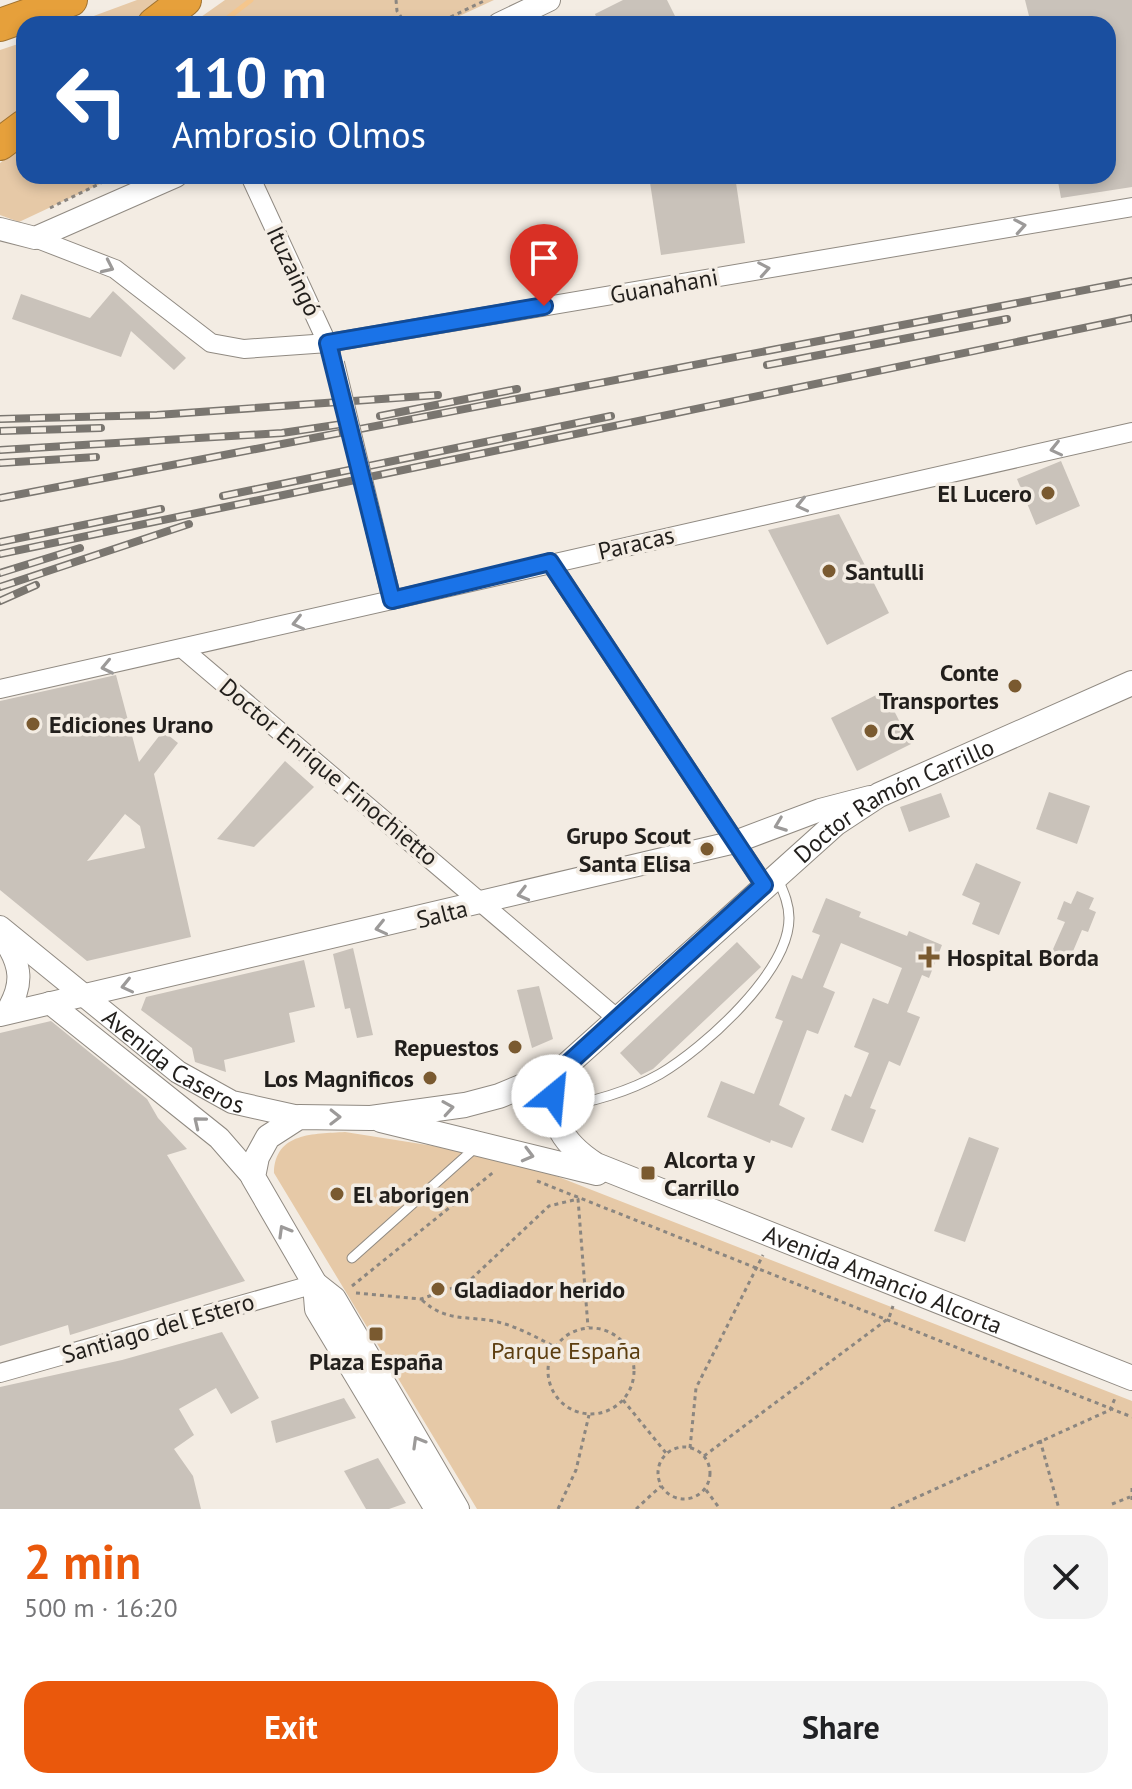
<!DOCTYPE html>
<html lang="en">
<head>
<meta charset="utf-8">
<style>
	:root { --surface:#fff; --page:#f2f2f2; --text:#202124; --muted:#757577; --accent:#ea580c }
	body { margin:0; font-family:"PT Sans",sans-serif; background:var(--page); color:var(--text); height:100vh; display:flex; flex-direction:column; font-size:30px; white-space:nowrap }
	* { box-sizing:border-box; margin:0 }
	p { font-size:26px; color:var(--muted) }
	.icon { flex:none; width:44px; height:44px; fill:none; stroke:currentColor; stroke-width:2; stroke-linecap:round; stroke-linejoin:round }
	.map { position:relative; height:1509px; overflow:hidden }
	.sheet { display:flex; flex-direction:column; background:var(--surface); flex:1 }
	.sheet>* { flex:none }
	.top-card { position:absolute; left:16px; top:16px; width:1100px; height:168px; border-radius:24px; box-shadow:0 4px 12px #0003; background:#1a4fa0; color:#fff; overflow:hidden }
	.pin { position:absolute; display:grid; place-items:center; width:68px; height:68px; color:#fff; margin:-82px -34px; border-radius:50% 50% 50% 0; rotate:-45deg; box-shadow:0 0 8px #0007 }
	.pin .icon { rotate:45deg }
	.me { position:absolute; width:88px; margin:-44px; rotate:28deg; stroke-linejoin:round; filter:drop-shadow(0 0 6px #0008) }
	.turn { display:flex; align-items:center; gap:28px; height:168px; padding:0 24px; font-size:36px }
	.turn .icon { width:104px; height:104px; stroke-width:2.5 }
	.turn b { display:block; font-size:56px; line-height:68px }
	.round { display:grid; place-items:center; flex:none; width:84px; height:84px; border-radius:24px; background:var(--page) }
	.overview { display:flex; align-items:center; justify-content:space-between; height:136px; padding:0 24px }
	h1 { font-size:48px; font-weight:800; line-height:60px; color:var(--accent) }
	.primary-button { display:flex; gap:16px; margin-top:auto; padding:16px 24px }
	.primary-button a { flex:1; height:92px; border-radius:24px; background:var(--accent); color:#fff; font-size:32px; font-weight:800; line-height:92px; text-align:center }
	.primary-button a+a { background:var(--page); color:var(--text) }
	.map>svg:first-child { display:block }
	.green { fill:#e6c9a7 }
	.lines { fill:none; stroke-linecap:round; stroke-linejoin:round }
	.stream { stroke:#f5c68c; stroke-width:5 }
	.building { fill:#c9c2ba; fill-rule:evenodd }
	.service-casing { stroke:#908a82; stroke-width:11 }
	.minor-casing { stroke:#908a82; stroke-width:20 }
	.tertiary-casing { stroke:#908a82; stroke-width:24 }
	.secondary-casing { stroke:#908a82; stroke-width:26 }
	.motorway-casing { stroke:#a17330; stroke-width:34 }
	.path { stroke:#8b8680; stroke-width:3; stroke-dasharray:4 4; stroke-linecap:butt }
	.service { stroke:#fff; stroke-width:9 }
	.minor { stroke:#fff; stroke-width:18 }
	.tertiary { stroke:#fff; stroke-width:22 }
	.secondary { stroke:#fff; stroke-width:24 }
	.motorway { stroke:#e6a03b; stroke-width:32 }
	.rail-casing { stroke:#7a7670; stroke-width:8 }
	.rail { stroke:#f3ece3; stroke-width:5; stroke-dasharray:15; stroke-linecap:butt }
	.minor-bridge-casing { stroke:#908a82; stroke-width:20; stroke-linecap:butt }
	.minor-bridge { stroke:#fff; stroke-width:18 }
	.oneway { stroke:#9c9a99 }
	.route-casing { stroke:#114b97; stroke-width:20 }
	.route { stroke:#1a73e8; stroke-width:14 }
	.poi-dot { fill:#7a5a30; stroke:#f3ece3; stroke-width:3 }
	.labels { text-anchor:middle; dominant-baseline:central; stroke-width:7; stroke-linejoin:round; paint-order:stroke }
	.street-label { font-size:24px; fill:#221f1c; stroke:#f3ece3 }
	.poi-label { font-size:24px; font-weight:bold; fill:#221f1c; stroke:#f3ece3; text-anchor:start }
	.park-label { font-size:24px; fill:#5d3e10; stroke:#f3ece3 }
</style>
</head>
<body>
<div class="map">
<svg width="1132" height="1509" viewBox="0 0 1132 1509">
	<rect width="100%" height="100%" fill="#f3ece3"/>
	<g class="green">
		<polygon points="137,0 167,0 137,24 72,24"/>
		<polygon points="225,0 494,0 442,24 191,24"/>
		<polygon points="24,42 24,112 0,131 0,50"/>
		<polygon points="24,145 24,176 117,176 19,222 0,215 0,163"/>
		<path d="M345 1132 510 1158 1132 1401V1509H477L274 1173C275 1132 314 1134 345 1132Z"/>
	</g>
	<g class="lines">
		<polyline class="stream" points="220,24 251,0"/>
	</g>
	<g class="building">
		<polygon points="623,0 667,0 679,24 599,24 595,14"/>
		<polygon points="1025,0 1132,0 1132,187 1061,198 1057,176 1108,176 1108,24 1031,24"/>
		<polygon points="649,176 735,176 745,243 661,255"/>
		<polygon points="113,291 186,358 174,370 131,331 121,357 12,319 21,294 90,318"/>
		<polygon points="1061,461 1080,506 1036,525 1017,479"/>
		<polygon points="839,514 889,613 827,645 768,530"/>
		<path d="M116 675 139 762 163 731 178 743 154 774 191 937 87 961 0 890V701ZM125 814 140 826 145 848 87 861Z"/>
		<polygon points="884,691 911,744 857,771 831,718"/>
		<polygon points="285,761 314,787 254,847 217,839"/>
		<polygon points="1049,792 1090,806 1077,844 1036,829"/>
		<polygon points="941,793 950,817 909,832 900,807"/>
		<polygon points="976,863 1021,882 999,935 972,924 980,903 962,895"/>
		<polygon points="1077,891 1094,898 1089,909 1096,912 1088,932 1082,930 1068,963 1050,956 1065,922 1057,919 1064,901 1071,904"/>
		<polygon points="826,898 861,912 859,917 907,936 909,931 942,945 929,978 922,975 907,1012 920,1017 900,1066 889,1061 870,1108 876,1110 863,1143 831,1130 845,1094 851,1097 869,1053 854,1047 873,998 888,1004 902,968 841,943 823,987 835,992 818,1034 807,1030 779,1105 805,1118 792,1148 771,1140 770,1143 707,1117 721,1081 754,1094 783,1021 775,1018 792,975 802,979 820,935 812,932"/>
		<polygon points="737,942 761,967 653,1069 641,1075 620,1053"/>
		<polygon points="353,948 373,1035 357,1038 350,1008 345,1009 333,954"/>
		<polygon points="304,960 315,1007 289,1013 295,1042 224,1060 226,1072 195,1062 192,1048 141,1010 146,997"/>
		<polygon points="539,986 553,1039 532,1048 517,990"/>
		<polygon points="51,1021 147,1099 158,1118 187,1149 167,1155 245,1281 70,1335 68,1325 0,1346 0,1033"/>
		<polygon points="969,1137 999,1148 965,1242 934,1231"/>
		<polygon points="222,1332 259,1398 231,1414 216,1388 179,1409 194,1435 174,1449 193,1476 201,1509 0,1509 0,1387 122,1360"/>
		<polygon points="344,1398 356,1418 276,1443 271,1421"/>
		<polygon points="378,1458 406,1503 389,1509 366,1509 344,1471"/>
	</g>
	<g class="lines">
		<g class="service-casing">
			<g id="service">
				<path d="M556 1107C591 1103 630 1091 660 1074 704 1048 789 972 789 918 789 903 783 891 777 877"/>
				<polyline points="352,1258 475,1148"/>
			</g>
		</g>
		<g class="minor-casing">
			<g id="minor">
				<polyline points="250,176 331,351"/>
				<polyline points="35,238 115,269 211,343 244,349 328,343 1132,207"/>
				<polyline points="550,562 764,885"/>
				<polyline points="384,567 392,600"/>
				<polyline points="184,650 619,1020"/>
				<polyline points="0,689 1132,432"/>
				<polyline points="0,1373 315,1284"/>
			</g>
		</g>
		<g class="tertiary-casing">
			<g id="tertiary">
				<polyline points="499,24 549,0"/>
				<polyline points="0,229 35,238 176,176"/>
				<path id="s1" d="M0 927 178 1072 232 1102 299 1117"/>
				<path d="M3 938C22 965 24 985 6 1013"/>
				<polyline points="50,1003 219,1138 253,1177"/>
				<polyline points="0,1015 735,842 820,810 870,797"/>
			</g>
		</g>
		<g class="secondary-casing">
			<g id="secondary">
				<path id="s2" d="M560 1071C544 1114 560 1142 596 1165L1132 1378"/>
				<polyline points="381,1120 597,1173"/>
				<polyline points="315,1284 317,1309 437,1509"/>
				<path id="s3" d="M457 1509 334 1299 315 1284 253 1177 257 1157 268 1137 299 1117 371 1118 465 1105 499 1096 560 1071 835 824 879 795 1132 683"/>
			</g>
		</g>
		<g class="motorway-casing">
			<g id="motorway">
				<polyline points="154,24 185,0"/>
				<polyline points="0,25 71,0"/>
				<polyline points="0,144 24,126"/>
			</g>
		</g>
		<g class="path">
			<polyline points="396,0 397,11 406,24"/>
			<polyline points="436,24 486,0"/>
			<polyline points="50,208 115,176"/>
			<polyline points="528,1106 527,1118 536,1135"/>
			<polyline points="537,1181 1132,1417"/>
			<polyline points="352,1286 495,1171"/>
			<polyline points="356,1293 421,1299 467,1283 549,1206 578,1199 588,1327"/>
			<path d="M422 1300C447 1323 468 1315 498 1322 518 1327 536 1337 555 1347"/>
			<circle cx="591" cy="1371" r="43"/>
			<polyline points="623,1400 666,1453"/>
			<polyline points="1040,1440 1059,1509"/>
			<circle cx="684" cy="1473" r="26"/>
			<polyline points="690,1448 696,1388 763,1255"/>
			<polyline points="704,1456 889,1318 893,1306"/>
			<polyline points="1132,1488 1132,1502"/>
			<polyline points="706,1490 720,1509"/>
			<polyline points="1112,1504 1130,1497"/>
			<polyline points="558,1509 576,1470 589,1415"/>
			<polyline points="636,1509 661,1486"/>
			<polyline points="891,1509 1110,1410 1116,1396"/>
		</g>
		<use href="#service" class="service"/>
		<use href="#minor" class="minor"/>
		<use href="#tertiary" class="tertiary"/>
		<use href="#secondary" class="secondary"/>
		<use href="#motorway" class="motorway"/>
		<g class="rail-casing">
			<g id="rail">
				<polyline points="767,365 1007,319"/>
				<polyline points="380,416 517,389"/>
				<polyline points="0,419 157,415 438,395"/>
				<polyline points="1,431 101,428"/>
				<polyline points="0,450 282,433 349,423"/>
				<polyline points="0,463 96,457"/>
				<polyline points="223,496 611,416"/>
				<polyline points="0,498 1132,281"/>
				<polyline points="0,542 161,509"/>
				<polyline points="0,554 1132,318"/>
				<polyline points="0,573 80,548"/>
				<polyline points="0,587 189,524"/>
				<polyline points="0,601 36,585"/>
			</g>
		</g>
		<use href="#rail" class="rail"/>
		<g class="minor-bridge-casing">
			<polyline id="minor-bridge" points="335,363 384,567"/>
		</g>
		<use href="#minor-bridge" class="minor-bridge"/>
	</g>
	<defs><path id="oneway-chevron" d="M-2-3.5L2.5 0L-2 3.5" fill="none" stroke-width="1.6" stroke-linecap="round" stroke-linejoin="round" transform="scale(2)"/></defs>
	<g class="oneway">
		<use href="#oneway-chevron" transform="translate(1020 226) rotate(-10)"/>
		<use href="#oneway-chevron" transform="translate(108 267) rotate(25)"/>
		<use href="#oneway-chevron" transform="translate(764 269) rotate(-10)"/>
		<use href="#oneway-chevron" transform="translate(1056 449) rotate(167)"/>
		<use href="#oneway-chevron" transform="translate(802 505) rotate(167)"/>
		<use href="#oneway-chevron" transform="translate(298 623) rotate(167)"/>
		<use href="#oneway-chevron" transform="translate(107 667) rotate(168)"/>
		<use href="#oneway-chevron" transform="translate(780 825) rotate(159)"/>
		<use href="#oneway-chevron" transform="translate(523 894) rotate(166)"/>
		<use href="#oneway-chevron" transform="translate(381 928) rotate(167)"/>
		<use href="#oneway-chevron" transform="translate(127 986) rotate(167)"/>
		<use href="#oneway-chevron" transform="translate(448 1108) rotate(-9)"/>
		<use href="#oneway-chevron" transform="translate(335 1117) rotate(1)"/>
		<use href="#oneway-chevron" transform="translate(199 1122) rotate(-141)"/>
		<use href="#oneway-chevron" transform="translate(528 1155) rotate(15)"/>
		<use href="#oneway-chevron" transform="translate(284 1231) rotate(-120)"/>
		<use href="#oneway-chevron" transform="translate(418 1442) rotate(-120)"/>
	</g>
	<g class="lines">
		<g class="route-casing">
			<polyline id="route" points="544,306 328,343 392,600 550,562 764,885 560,1071 553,1096"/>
		</g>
		<use href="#route" class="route"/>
	</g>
	<g class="poi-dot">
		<circle cx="1048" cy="493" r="8"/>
		<circle cx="829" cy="571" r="8"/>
		<circle cx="1015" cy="686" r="8"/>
		<circle cx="33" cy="724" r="8"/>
		<circle cx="871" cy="731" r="8"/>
		<circle cx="707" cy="849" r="8"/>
		<path d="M925 945h8v8h8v8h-8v8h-8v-8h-8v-8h8z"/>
		<circle cx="515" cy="1047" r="8"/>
		<circle cx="430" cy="1078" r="8"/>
		<rect x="640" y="1165" width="16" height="16" rx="4"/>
		<circle cx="337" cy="1194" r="8"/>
		<circle cx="438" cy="1289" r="8"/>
		<rect x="368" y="1326" width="16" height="16" rx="4"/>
	</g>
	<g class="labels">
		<g class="street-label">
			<text transform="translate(294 271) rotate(65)">Ituzaingó</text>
			<text transform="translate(664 286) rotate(-10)">Guanahani</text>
			<text transform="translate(636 543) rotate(-13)">Paracas</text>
			<text transform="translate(329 772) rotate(40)">Doctor Enrique Finochietto</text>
			<text stroke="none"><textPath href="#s3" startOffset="1172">Doctor Ramón Carrillo</textPath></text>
			<text transform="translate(442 914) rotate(-14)">Salta</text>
			<text stroke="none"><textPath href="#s1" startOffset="220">Avenida Caseros</textPath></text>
			<text stroke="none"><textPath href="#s2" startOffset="420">Avenida Amancio Alcorta</textPath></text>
			<text transform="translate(158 1328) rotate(-16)">Santiago del Estero</text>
		</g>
		<g class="poi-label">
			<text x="1032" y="493" text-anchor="end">El Lucero</text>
			<text x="845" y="571">Santulli</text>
			<text x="999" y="672" text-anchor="end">Conte<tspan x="999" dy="28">Transportes</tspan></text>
			<text x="49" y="724">Ediciones Urano</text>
			<text x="887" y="731">CX</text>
			<text x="691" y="835" text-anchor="end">Grupo Scout<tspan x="691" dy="28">Santa Elisa</tspan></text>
			<text x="947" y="957">Hospital Borda</text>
			<text x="499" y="1047" text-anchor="end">Repuestos</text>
			<text x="414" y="1078" text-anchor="end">Los Magnificos</text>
			<text x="664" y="1159">Alcorta y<tspan x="664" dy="28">Carrillo</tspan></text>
			<text x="353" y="1194">El aborigen</text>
			<text x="454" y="1289">Gladiador herido</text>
			<text x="376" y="1361" text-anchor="middle">Plaza España</text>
		</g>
		<g class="park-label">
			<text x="566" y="1350">Parque España</text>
		</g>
	</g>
</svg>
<div class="pin" style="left:544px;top:306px;background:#d93025"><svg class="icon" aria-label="arrive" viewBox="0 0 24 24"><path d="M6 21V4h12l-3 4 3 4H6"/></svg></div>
<svg class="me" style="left:553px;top:1096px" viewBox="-20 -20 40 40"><circle r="19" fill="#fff"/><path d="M0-13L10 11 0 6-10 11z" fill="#1a73e8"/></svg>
<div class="top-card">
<div class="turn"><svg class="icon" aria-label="left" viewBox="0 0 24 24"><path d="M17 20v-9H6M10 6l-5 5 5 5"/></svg><div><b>110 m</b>Ambrosio Olmos</div></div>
</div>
</div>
<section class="sheet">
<div class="overview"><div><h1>2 min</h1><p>500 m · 16:20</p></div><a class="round"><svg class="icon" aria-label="close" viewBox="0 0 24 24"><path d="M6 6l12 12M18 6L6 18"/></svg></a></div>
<div class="primary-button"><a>Exit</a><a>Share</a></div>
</section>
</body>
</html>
